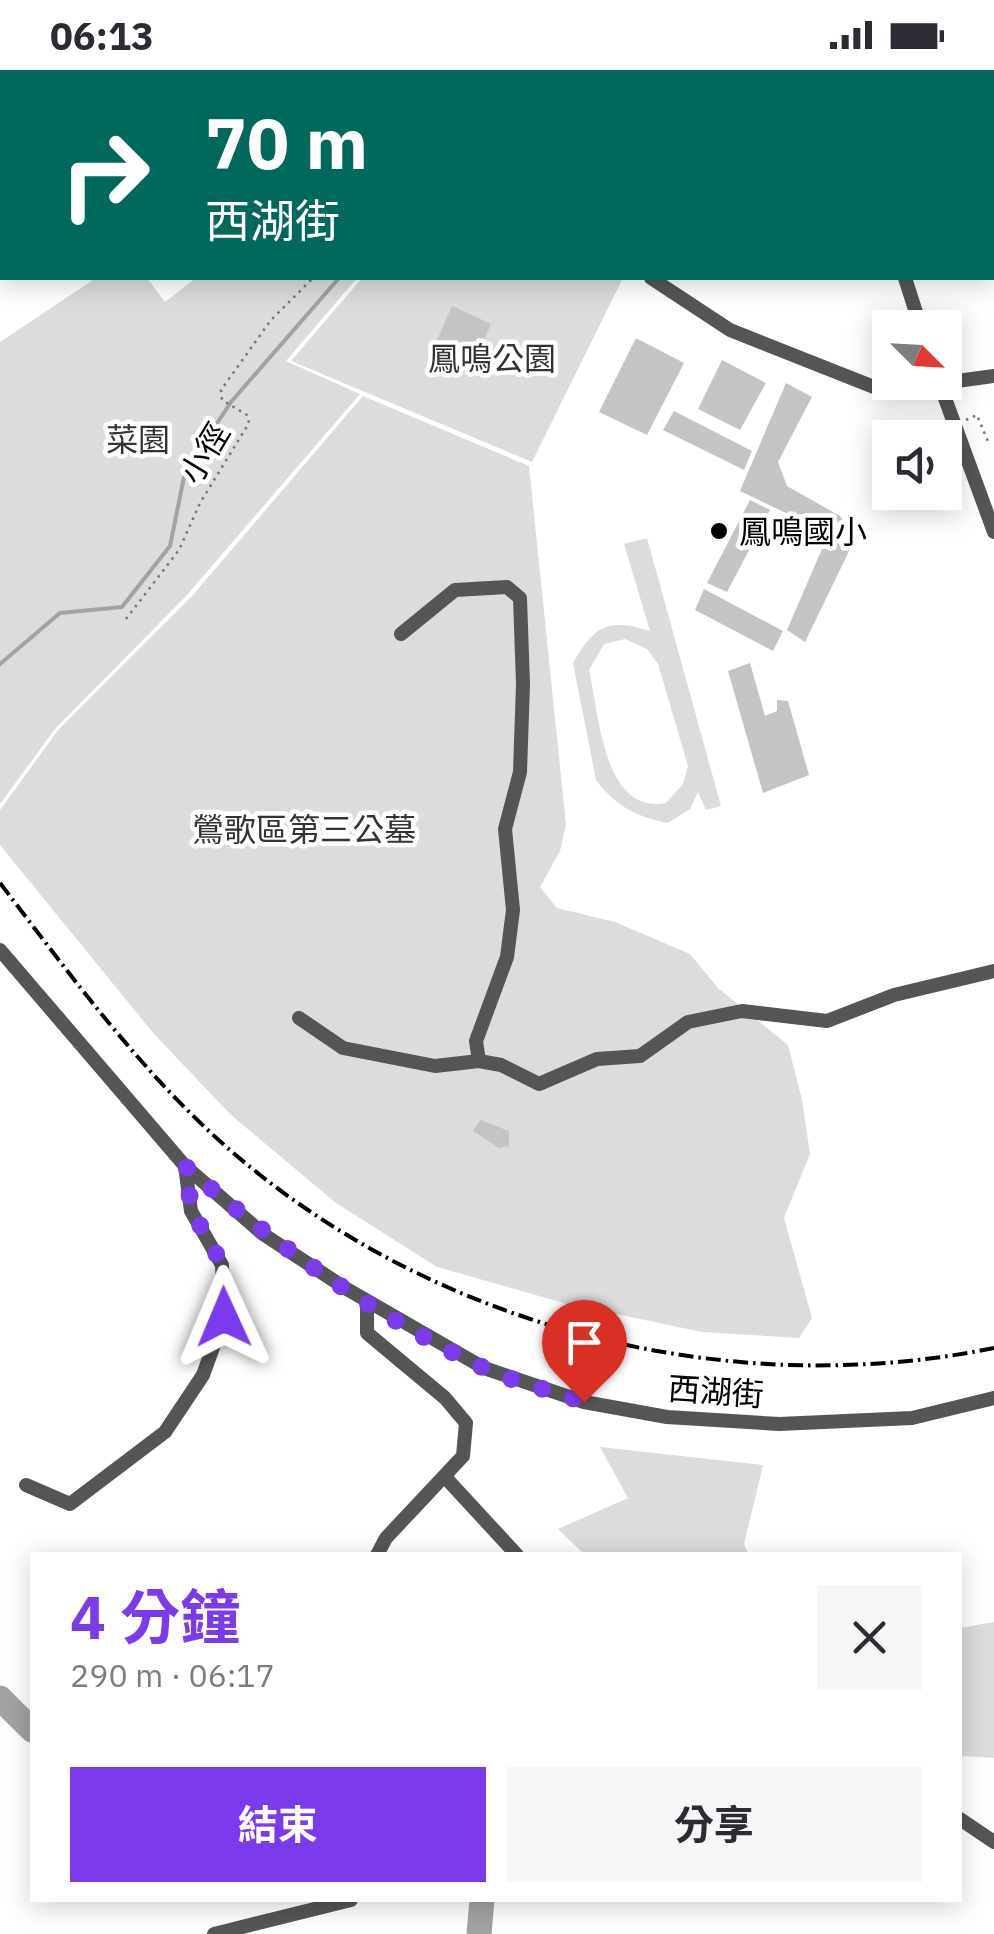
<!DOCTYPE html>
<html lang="zh-TW">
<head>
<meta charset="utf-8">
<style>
	:root { --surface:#fff; --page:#f7f7f7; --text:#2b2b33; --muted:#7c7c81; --accent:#7c3aed }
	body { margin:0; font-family:"IBM Plex Sans","Noto Sans TC",sans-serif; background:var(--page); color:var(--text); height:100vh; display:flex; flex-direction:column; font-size:38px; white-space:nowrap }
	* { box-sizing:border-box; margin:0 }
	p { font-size:32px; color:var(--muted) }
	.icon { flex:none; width:55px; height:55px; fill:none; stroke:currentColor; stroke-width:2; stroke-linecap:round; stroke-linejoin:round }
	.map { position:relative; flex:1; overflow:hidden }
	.panel { position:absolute; left:30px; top:1482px; width:932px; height:350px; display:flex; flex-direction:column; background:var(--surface); border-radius:0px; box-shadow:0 5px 25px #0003 }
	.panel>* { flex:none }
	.top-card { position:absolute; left:0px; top:0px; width:995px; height:210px; box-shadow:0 5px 25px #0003; background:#00695c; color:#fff; overflow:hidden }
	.needle { width:65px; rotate:114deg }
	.controls { position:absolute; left:872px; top:240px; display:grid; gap:20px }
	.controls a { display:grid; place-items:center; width:90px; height:90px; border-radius:0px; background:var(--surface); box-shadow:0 5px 25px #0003; font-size:50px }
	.pin { position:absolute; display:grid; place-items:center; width:85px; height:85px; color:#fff; margin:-102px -42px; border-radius:50% 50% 50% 0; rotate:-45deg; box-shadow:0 0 10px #0007 }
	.pin .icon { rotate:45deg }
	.me { position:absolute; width:110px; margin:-55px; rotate:359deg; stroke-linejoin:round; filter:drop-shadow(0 0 8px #0008) }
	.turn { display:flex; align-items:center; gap:35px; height:210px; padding:0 40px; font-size:45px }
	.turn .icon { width:130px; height:130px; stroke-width:2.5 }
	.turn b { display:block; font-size:70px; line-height:85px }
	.round { display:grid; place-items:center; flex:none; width:105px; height:105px; border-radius:0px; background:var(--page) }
	.summary { display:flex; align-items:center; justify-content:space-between; height:170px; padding:0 40px }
	h1 { font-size:60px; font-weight:700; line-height:75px; color:var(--accent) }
	.primary-button { display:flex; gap:20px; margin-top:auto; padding:20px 40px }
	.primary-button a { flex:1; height:115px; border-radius:0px; background:var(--accent); color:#fff; font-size:40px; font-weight:700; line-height:115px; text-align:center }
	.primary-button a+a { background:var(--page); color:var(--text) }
	.status { display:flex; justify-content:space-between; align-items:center; height:70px; padding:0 50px; background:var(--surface); direction:ltr }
	.status svg { height:28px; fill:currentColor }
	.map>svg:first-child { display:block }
	.green { fill:#dcdcdc; fill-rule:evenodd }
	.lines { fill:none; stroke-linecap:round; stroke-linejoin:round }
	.stream { stroke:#a3a3a3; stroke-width:4 }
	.river { stroke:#a3a3a3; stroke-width:25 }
	.building { fill:#c4c4c4 }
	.path { stroke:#777; stroke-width:2.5; stroke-dasharray:2.5 5; stroke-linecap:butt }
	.minor { stroke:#555; stroke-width:14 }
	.rail { stroke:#000; stroke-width:4; stroke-dasharray:15 5 2.5 5; stroke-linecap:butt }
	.path-bridge { stroke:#777; stroke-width:2.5; stroke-dasharray:2.5 5; stroke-linecap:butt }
	.route { stroke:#7c3aed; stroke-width:18; stroke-dasharray:0 32.4 }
	.poi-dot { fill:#000; stroke:#fff; stroke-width:4 }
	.labels { text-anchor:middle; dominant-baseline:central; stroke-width:9; stroke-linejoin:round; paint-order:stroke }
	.park-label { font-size:32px; fill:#333; stroke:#fff }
	.street-label { font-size:32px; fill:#000; stroke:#fff }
	.poi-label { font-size:32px; fill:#000; stroke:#fff; text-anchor:start }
</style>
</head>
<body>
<div class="status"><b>06:13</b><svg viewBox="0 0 49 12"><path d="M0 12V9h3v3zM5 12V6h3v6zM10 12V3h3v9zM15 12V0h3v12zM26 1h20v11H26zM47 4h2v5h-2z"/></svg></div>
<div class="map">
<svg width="994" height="1864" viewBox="0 0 994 1864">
	<rect width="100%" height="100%" fill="#fff"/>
	<g class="green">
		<polygon points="96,208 147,208 165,232 196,208 357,208 286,291 360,324 187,525 55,659 0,734 0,272"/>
		<polygon points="362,208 623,208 532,392 291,291"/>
		<polygon points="363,326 529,396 566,755 560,781 540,817 557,838 615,852 690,884 718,918 788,975 802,1030 810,1084 784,1148 812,1248 799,1268 702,1262 564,1233 437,1197 336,1133 231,1045 154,964 0,775 0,740 58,660 192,526"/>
		<path d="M647 468 721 736 706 740 698 722 690 739 668 753C638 748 614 735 596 710L573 593C595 555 608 548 650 561L624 474ZM625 569 647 579 658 594 688 696 683 714 666 733C603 745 599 643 589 600L604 574Z"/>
		<polygon points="600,1377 763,1395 744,1474 749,1485 585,1485 558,1459 628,1428"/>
		<polygon points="994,1552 994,1688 960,1686 960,1558"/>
	</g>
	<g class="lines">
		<polyline class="stream" points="0,594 60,543 122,537 170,476 185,402 231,332 339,208"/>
		<g class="river">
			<polyline points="0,1628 32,1660"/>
			<polyline points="479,1864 482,1830"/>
		</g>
	</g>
	<g class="building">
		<polygon points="452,236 491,254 469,304 459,300 457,306 442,299 445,293 430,286"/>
		<polygon points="636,268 684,293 647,365 599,342"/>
		<polygon points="722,290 766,313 740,360 698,339"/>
		<polygon points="786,313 812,327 778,392 787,416 840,446 846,455 840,469 740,421"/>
		<polygon points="674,341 752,381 744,400 663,360"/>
		<polygon points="750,430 770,440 727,522 707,513"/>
		<polygon points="828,465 851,477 805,572 787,560"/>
		<polygon points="704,519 783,561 773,581 695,540"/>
		<polygon points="750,593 765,646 777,641 777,630 788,631 809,705 763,723 728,601"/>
		<polygon points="480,1050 509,1061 509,1076 499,1078 473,1061"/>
	</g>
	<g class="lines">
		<g class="path">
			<polyline points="966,350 977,345 989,374"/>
			<polyline points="922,368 939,361"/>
			<polyline points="126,549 179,480 200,433 249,353 247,345 222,330 221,320 271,250 313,208"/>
		</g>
		<g class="minor">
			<polyline points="216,0 218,2"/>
			<polyline points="349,0 353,2"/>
			<polyline points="654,0 654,2"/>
			<polyline points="833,0 834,2"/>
			<polyline points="54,2 58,0"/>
			<polyline points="301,2 305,0"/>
			<polyline points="495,2 519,0"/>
			<polyline points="619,2 635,0"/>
			<polyline points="0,33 2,31"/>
			<polyline points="992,67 994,67"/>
			<polyline points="0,70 2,73"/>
			<polyline points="0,102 2,101"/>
			<polyline points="651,208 730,260 884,321 994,306"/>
			<polyline points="905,208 921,258"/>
			<polyline points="939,312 994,462"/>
			<polyline points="401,564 455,520 507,517 520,528 523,614 520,702 505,759 513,840 507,887 476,971 479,991"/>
			<polyline points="0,880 185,1096 263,1164 345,1218 484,1298 584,1332 667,1347 779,1354 912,1348 994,1328"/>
			<polyline points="299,948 343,978 435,996 479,991 501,995 539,1014 597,989 640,986 688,952 742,941 827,951 894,925 994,901"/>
			<polyline points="367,1231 367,1263 445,1328 466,1353 463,1386 386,1468 377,1485"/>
			<polyline points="445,1407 517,1485"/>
			<polyline points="26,1415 70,1434 165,1362 203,1305 224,1247 222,1195 191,1141 185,1096"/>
			<polyline points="960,1749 994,1772"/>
			<polyline points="214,1864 351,1830"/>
		</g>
		<path class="rail" d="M0 813C69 903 137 997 222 1073 427 1256 724 1333 994 1278"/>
		<polyline class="path-bridge" points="939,361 960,352"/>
	</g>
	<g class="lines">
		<path class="route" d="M224 1247 222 1194 192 1141 185 1096C275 1175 374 1245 482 1297 513 1312 550 1320 584 1332"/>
	</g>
	<circle class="poi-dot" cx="719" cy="461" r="10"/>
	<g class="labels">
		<g class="park-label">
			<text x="492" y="288">鳳鳴公園</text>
			<text x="138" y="369">菜園</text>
			<text x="304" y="759">鶯歌區第三公墓</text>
		</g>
		<g class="street-label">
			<text transform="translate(204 383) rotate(-59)">小徑</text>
			<text transform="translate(716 1321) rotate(4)">西湖街</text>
		</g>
		<g class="poi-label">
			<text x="739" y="461">鳳鳴國小</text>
		</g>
	</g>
</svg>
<div class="controls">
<a><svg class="needle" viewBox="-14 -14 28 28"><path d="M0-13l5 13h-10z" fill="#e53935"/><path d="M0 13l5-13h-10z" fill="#7c7c81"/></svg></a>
<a><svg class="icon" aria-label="sound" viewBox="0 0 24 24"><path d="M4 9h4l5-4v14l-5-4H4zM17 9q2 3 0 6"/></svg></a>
</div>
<div class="pin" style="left:584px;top:1332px;background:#d93025"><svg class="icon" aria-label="arrive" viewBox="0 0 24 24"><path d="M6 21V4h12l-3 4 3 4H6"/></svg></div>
<svg class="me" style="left:224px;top:1247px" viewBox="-20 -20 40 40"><path d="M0-17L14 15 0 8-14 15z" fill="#7c3aed" stroke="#fff" stroke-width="4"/></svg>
<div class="top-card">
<div class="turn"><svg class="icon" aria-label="right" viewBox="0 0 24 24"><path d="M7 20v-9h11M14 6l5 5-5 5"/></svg><div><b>70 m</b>西湖街</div></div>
</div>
<section class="panel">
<div class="summary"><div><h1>4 分鐘</h1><p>290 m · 06:17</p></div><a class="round"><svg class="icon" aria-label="close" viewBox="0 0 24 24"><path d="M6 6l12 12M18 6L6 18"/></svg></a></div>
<div class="primary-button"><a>結束</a><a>分享</a></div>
</section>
</div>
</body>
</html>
